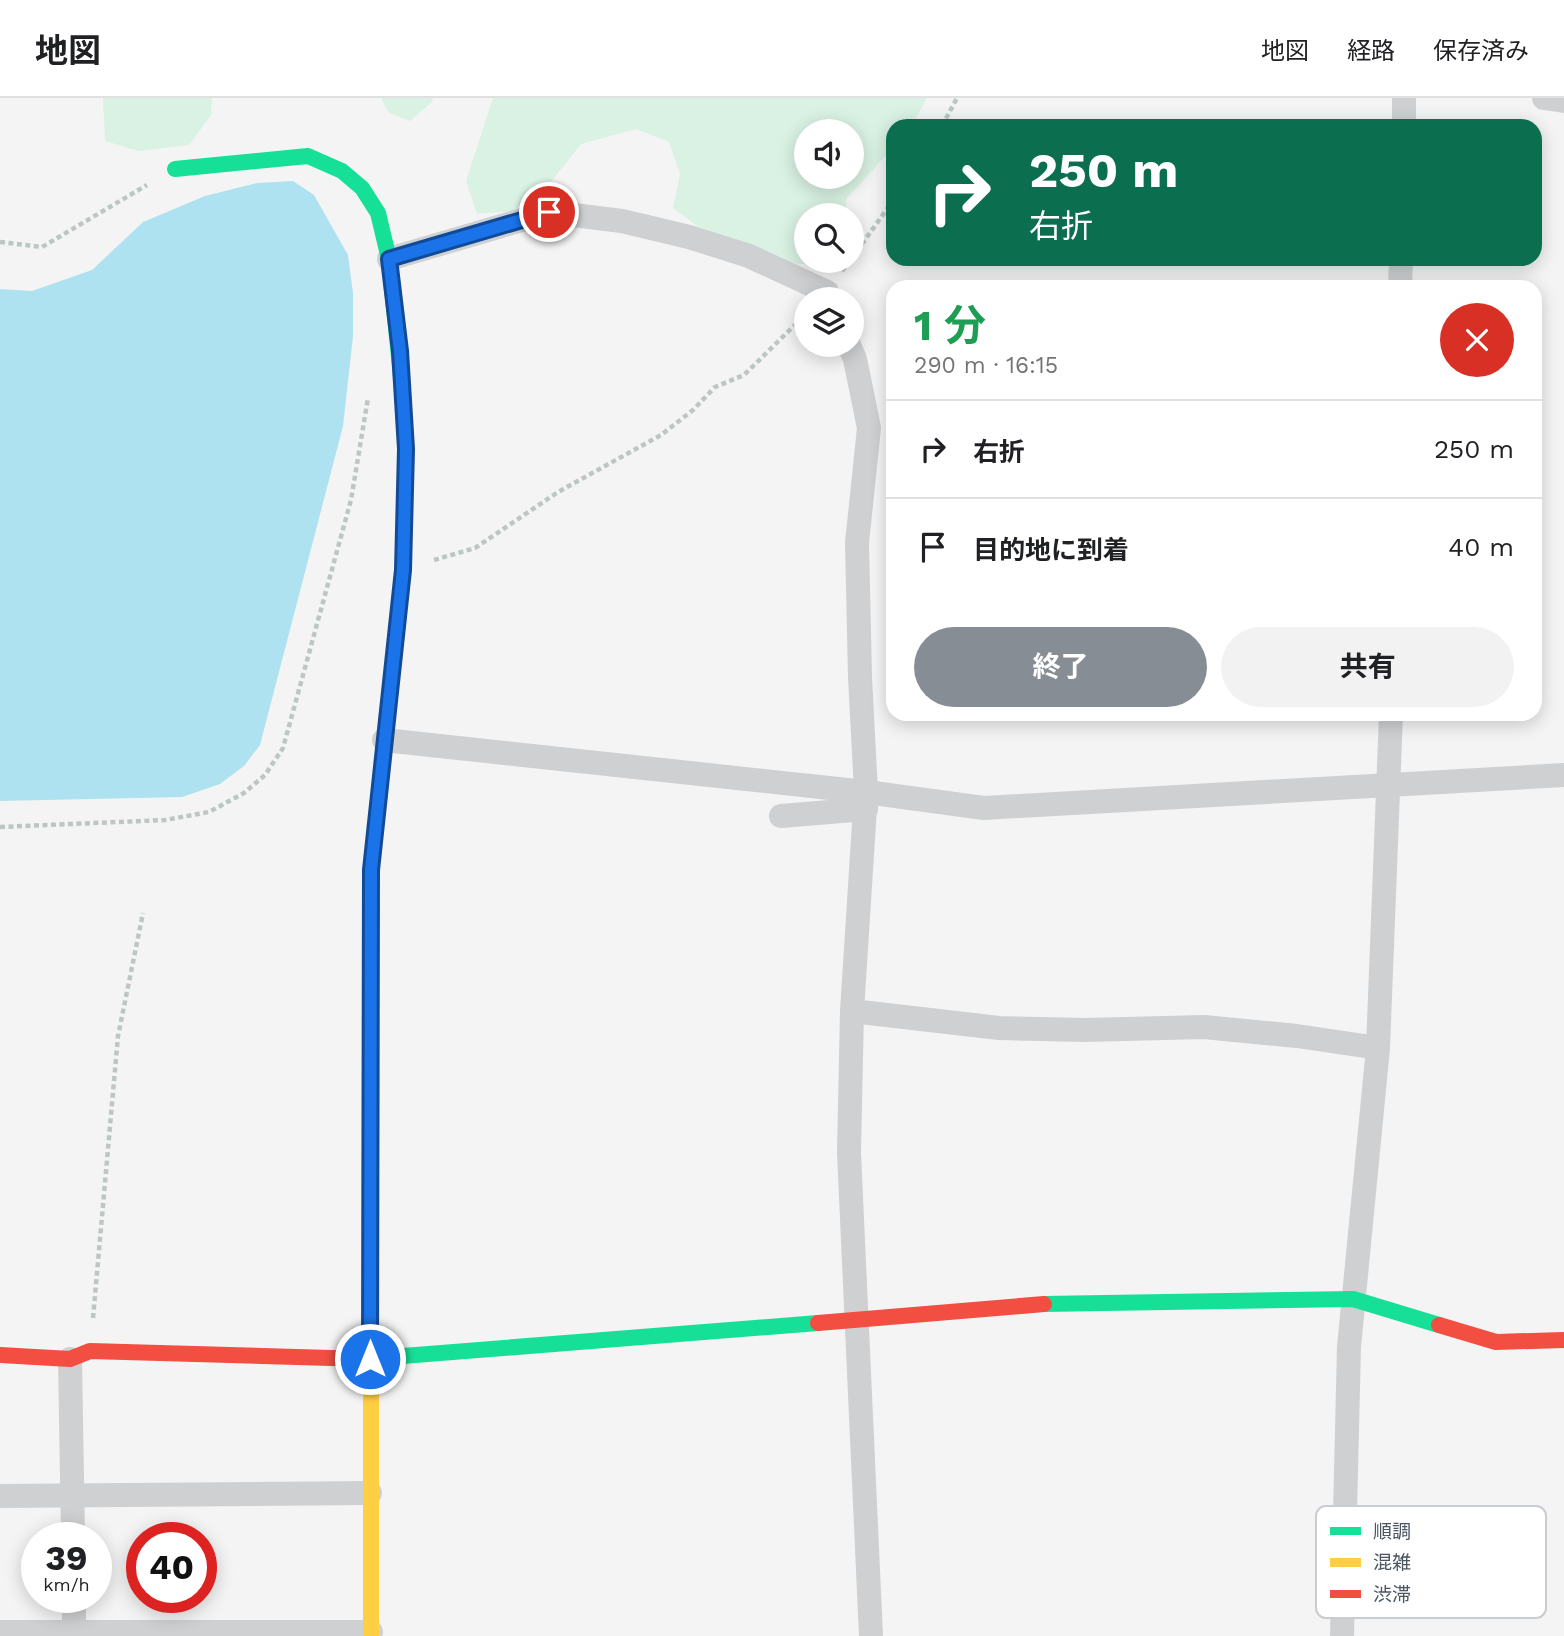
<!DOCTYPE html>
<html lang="ja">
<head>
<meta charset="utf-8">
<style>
	:root { --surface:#fff; --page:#f2f2f2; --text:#202124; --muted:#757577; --line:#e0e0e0; --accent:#868d94 }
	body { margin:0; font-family:"Work Sans","Noto Sans JP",sans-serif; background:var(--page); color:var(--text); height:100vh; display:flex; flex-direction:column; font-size:26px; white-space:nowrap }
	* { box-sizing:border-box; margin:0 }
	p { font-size:23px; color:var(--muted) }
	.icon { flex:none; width:38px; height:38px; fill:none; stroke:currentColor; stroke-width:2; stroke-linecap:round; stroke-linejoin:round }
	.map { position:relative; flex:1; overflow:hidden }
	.panel { position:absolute; left:886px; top:182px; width:656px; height:441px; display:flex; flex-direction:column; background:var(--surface); border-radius:21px; box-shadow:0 4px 18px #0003 }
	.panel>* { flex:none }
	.guide { position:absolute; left:886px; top:21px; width:656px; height:147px; border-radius:21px; box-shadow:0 4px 18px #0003; background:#0b6e4f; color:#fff; overflow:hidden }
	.fabs { position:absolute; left:794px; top:21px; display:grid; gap:14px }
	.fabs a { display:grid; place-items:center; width:70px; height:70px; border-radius:50%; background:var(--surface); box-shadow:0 4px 18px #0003; font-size:35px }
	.speed { position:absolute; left:21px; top:1424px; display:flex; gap:14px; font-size:35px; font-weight:700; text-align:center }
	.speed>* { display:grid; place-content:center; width:91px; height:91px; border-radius:50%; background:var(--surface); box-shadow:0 4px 18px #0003; line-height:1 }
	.speed small { font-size:18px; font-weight:400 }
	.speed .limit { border:10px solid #d22; background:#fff; color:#111 }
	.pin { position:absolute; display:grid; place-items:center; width:60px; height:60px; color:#fff; margin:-30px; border:4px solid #fff; border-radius:50%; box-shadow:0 2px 7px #0007 }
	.me { position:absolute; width:77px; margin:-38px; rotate:0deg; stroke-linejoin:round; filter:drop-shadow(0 0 5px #0008) }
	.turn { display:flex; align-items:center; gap:24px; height:147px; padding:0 28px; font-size:32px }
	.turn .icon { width:91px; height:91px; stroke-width:2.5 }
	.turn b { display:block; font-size:49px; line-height:60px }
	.round { display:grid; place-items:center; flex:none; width:74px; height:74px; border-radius:37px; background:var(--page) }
	.headline { display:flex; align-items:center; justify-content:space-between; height:119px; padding:0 28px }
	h1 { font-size:42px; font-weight:700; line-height:52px; color:#1e9e55 }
	.button { display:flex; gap:14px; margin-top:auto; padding:14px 28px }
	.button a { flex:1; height:80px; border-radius:42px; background:var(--accent); color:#fff; font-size:28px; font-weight:700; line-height:80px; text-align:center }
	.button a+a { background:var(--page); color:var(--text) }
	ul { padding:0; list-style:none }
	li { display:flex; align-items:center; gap:21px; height:98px; padding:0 28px; border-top:2px solid var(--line) }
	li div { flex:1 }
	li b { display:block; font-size:26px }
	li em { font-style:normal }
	header { display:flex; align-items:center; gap:42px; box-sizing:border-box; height:98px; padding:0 35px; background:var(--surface); border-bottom:2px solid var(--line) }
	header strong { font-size:33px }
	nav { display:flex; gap:38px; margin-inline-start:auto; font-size:24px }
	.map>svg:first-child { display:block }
	.green { fill:#d9f2e3; fill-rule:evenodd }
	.water { fill:#aee2f0 }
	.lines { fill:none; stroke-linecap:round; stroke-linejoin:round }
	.path { stroke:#bcc7c4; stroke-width:4.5; stroke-dasharray:5 3.5; stroke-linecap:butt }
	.street { stroke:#ced0d2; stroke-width:24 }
	.fast { stroke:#16e098; stroke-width:16 }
	.slow { stroke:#ffcf43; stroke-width:16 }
	.jam { stroke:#f24e42; stroke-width:16 }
	.route-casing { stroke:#114b97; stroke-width:18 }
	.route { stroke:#1a73e8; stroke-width:12 }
	.key { fill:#fff; stroke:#c9ccd0; stroke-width:2 }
	.key-label { font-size:19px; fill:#4a5661 }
</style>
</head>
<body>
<header>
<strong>地図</strong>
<nav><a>地図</a><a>経路</a><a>保存済み</a></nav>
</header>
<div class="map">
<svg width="1564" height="1538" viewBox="0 0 1564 1538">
	<rect width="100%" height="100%" fill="#f4f4f4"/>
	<g class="green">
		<polygon points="103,0 212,0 211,17 189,47 139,53 105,43"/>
		<polygon points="381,0 433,0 432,4 410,23 388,14"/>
		<path d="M493 0H927L911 28H892V51L846 101V117H807V163H826L794 167 697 128 673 110 680 76 669 44 636 31 581 46 546 90 512 113 477 116 466 83ZM807 33H852V79H807Z"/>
	</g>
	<polygon class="water" points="293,83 314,97 348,157 353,195 353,238 343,328 260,647 244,668 220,686 182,699 0,703 0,191 32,193 92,172 143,124 205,98 257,85"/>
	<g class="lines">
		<g class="path">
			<polyline points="942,28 957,0"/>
			<polyline points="0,144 42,149 147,87"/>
			<polyline points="852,160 892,104"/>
			<polyline points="842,173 850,163"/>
			<polyline points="434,462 475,450 558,394 661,337 693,312 715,289 744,277 807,215"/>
			<polyline points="0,729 165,722 209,714 244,695 265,677 283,650 351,402 368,300"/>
			<polyline points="93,1220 118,938 143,815"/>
		</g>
		<g class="street">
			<polyline points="1544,0 1564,3"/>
			<polyline points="1404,28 1404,0"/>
			<polyline points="389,161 549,114 622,123 689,139 749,158 827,194 830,201"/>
			<polyline points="1400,189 1401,161"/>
			<polyline points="849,247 855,261 869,330 857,445 860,579 866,694 852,913 849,1055 871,1538"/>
			<polyline points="384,642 866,694 984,710 1564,677"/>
			<polyline points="781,718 866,711"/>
			<polyline points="852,913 999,930 1085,932 1204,929 1297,938 1378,950"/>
			<polyline points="70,1261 73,1440"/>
			<polyline points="0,1398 370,1395"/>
			<polyline points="74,1500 74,1538"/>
			<polyline points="0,1534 371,1534"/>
			<polyline points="1342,1538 1349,1249 1378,950 1391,616"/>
		</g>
		<g class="fast">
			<polyline points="175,71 308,58 342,73 362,90 378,115 389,161 403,298"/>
			<polyline points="371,861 371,1286"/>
			<polyline points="1044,1206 1353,1201 1439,1227"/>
			<polyline points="365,1261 818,1225"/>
		</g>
		<g class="slow">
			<polyline points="371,861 371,772 403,472 406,351 403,298"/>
			<polyline points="371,1286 371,1538"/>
		</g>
		<g class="jam">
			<polyline points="818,1225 1044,1206"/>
			<polyline points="1439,1227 1496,1244 1564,1242"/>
			<polyline points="0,1257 70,1261 90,1253 365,1261"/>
		</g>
	</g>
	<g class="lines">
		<g class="route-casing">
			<polyline id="route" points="370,1261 371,772 403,472 406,351 400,253 389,161 549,114"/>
		</g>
		<use href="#route" class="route"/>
	</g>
	<rect x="1316" y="1408" width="230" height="112" rx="10" class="key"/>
	<rect x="1330" y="1429" width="31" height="8" fill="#16e098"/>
	<rect x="1330" y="1460" width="31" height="9" fill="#ffcf43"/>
	<rect x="1330" y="1492" width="31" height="8" fill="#f24e42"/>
	<g class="key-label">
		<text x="1373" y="1440">順調</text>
		<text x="1373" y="1471">混雑</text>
		<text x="1373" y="1503">渋滞</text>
	</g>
</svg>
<div class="fabs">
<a><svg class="icon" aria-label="sound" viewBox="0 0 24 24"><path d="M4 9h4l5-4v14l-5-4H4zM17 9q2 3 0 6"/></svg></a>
<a><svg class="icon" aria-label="search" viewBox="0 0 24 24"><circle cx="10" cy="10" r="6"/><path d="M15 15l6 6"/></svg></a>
<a><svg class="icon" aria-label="layers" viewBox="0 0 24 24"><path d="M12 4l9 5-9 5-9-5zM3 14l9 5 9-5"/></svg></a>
</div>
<div class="speed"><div>39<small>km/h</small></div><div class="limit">40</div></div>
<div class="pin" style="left:549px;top:114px;background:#d93025"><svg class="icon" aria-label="arrive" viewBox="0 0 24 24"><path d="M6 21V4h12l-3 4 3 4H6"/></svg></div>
<svg class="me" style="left:370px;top:1261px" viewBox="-20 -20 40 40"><circle r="17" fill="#1a73e8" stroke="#fff" stroke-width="3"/><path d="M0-11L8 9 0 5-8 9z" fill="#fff"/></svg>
<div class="guide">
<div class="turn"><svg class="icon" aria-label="right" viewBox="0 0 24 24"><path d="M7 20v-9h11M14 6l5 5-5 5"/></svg><div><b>250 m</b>右折</div></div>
</div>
<section class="panel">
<div class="headline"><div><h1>1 分</h1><p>290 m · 16:15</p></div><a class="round" style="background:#d93025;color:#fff"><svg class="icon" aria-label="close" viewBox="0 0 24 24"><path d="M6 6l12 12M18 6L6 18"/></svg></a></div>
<ul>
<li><svg class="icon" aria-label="right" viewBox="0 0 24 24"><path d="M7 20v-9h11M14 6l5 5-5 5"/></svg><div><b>右折</b></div><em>250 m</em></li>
<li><svg class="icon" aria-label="arrive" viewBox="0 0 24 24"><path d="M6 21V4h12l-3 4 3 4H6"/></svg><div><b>目的地に到着</b></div><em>40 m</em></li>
</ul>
<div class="button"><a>終了</a><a>共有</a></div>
</section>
</div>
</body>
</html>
